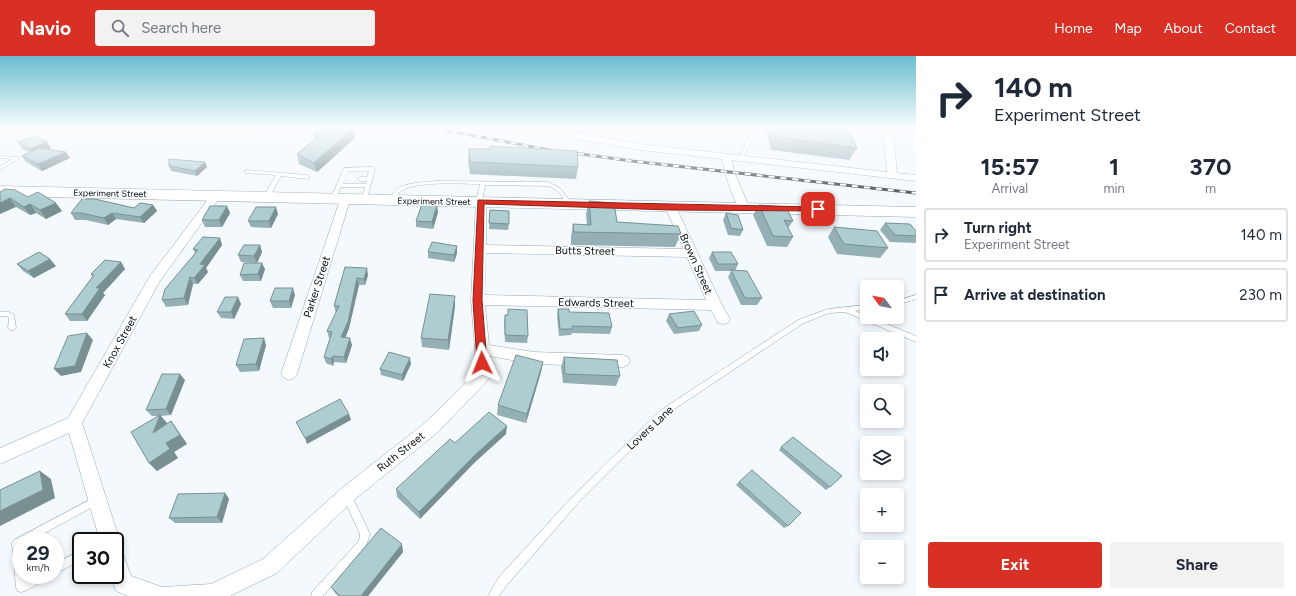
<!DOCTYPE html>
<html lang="en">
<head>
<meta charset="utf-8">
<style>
	:root { --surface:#fff; --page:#f2f2f3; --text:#1f2937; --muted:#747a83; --line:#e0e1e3; --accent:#d93025 }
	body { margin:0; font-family:Figtree,sans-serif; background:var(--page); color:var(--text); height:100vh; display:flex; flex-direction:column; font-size:15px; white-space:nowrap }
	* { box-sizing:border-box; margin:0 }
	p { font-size:13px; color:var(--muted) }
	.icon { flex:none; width:22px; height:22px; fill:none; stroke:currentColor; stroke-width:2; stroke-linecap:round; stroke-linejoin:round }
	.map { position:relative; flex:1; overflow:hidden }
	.details { display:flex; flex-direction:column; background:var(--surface); width:380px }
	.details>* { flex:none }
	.hud { background:#fff; color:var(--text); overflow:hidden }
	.needle { width:26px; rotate:303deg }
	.fabs { position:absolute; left:860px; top:224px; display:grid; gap:8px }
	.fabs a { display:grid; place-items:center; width:44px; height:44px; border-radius:4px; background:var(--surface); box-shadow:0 2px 6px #0003; font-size:20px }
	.speed { position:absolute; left:12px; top:476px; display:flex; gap:8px; font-size:20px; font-weight:700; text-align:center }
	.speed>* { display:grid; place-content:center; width:52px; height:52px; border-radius:50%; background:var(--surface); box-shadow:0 2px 6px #0003; line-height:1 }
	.speed small { font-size:10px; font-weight:400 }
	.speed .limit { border:2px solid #111; border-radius:6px; background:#fff; color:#111 }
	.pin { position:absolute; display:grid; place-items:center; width:34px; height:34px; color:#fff; margin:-17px; border-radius:8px; box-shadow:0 2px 6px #0006 }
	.me { position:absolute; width:44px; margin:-22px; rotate:358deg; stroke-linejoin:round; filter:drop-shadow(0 0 3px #0008) }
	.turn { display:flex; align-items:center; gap:14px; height:84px; padding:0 12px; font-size:18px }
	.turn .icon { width:52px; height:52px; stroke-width:2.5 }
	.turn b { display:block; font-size:28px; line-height:34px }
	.eta { display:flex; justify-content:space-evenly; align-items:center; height:68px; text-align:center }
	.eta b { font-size:24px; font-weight:700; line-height:28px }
	.action { display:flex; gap:8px; margin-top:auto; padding:8px 12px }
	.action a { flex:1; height:46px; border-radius:4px; background:var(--accent); color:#fff; font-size:16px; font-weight:700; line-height:46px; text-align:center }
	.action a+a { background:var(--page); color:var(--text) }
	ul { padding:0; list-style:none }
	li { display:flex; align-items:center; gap:12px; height:54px; margin:0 8px 6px; padding:0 4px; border:2px solid var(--line); border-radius:4px }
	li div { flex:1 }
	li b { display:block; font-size:15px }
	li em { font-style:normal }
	header { display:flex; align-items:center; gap:24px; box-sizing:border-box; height:56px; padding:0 20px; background:var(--accent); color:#fff }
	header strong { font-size:19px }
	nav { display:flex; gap:22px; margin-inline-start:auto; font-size:14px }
	.search { width:280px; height:36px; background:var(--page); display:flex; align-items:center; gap:10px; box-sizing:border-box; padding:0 14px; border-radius:4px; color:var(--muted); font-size:15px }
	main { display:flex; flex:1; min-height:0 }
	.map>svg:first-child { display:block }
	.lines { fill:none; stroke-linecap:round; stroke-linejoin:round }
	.service-casing { stroke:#92a9b8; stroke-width:1 }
	.minor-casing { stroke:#92a9b8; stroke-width:1 }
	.secondary-casing { stroke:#92a9b8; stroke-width:1 }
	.service { fill:#fff; fill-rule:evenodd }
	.minor { fill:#fff; fill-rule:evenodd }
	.secondary { fill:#fff; fill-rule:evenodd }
	.rail-casing { stroke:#41494e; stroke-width:3 }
	.rail { stroke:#fff; stroke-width:2; stroke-dasharray:6; stroke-linecap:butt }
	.wall { fill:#95b0b4 }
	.shaded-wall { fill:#799092 }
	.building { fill:#adcdd1; stroke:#799092 }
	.route { fill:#d93025; stroke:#8d1f18 }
	.labels { text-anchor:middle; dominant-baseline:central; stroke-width:3; stroke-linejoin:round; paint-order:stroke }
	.far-street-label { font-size:9px; fill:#091217; stroke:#fff }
	.street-label { font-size:11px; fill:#091217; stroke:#fff }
</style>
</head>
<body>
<header>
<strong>Navio</strong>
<div class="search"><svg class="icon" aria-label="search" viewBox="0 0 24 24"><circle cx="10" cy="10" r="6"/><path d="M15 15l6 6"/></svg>Search here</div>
<nav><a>Home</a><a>Map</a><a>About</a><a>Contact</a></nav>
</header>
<main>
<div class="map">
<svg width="916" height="540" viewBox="0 0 916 540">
	<rect width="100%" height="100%" fill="#f4f9fd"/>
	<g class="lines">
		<g class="service-casing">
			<g id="service">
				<polygon points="4,71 12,71 0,74 0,72"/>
				<polygon points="754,71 758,71 743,102 739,103 739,102"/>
				<polygon points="0,100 18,101 20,102 0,114 0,110 12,103 0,102"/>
				<path d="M372 111 375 113 366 146 364 147 361 145 365 131H341L335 145H331L330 144 344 112ZM348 115H369L367 121H360L357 123 360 125H367L366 128H343Z"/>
				<polygon points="247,114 307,119 310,121 307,123 281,120 269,142 266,144 263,142 276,119 245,117 244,116"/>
				<path d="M438 125 548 126 560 132 572 148 569 150 567 149C562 140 558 133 548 130L485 129 482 146 479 148 476 146 480 128C464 128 410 124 399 137 397 140 396 144 395 146L393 147 390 145C391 142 392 138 394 136 402 126 426 126 438 125Z"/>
				<polygon points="916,239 916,243 897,249 897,245"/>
				<polygon points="867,249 867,253 855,255 867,260 867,261 870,261 916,280 916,286 845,256 829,257 802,268 667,358 579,446 507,529 499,540 488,540 499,521 573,440 661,354 798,264 828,253"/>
				<polygon points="0,256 9,256 14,259 16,272 14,274 10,274 8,272 9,262 7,260 0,260"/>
				<polygon points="347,435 350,436 370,478 366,490 323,540 311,540 312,536 359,485 360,478 342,439 344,436"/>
				<polygon points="97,440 100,441 102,444 100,447 30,485 21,485 21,519 25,519 25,523 33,519 48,519 47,523 25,535 21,536 17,535 16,531 12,487 14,484"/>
				<polygon points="81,494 81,504 55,518 55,508"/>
			</g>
		</g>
		<g class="minor-casing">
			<g id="minor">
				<path d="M522 71H541L640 88 887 116 883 71H892L897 117 916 119V125L732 104 734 115 749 151 743 154C734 152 724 113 722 103L640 94 527 74Z"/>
				<path d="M216 137 221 140 160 225 82 367 120 485 116 492 122 495 131 520 162 531 211 528 263 503 342 432 426 366 474 319 475 293 471 244 476 146 477 144H485L486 146V189L684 193 665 151 671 148 675 149 722 249 730 263 728 267 723 268 718 267 711 254 485 249 489 289 534 296 623 299 628 301 630 305 628 309 623 311 534 308 489 300 490 321 487 325 438 376 354 444 277 517 230 540H128L116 535 110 519H115V485H100L69 377 0 408V392L68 362 150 220 212 138ZM486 197 687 201 706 244 485 239Z"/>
				<polygon points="345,141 350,144 297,318 294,322 289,324 284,322 281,318 340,144"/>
			</g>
		</g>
		<g class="secondary-casing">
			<polygon id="secondary" points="0,130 916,151 916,161 0,140"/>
		</g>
		<use href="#service" class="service"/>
		<use href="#minor" class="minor"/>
		<use href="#secondary" class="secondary"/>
		<g class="rail-casing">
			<g id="rail">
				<polyline points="428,71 549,94"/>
				<polyline points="566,96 632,105 916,137"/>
			</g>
		</g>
		<use href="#rail" class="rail"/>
	</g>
	<g class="wall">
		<polygon points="767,71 847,71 857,92 849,104 771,94 766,72"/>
		<polygon points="353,72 355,82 317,116 299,108 297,98 315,83 314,77"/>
		<polygon points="18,86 51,92 48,93 70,102 42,115 26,106 22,100 29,96 22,93"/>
		<polygon points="469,93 578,111 576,123 470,118 468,105"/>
		<polygon points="205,106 207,111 197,120 171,115 169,110"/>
		<polygon points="0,136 28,141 62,155 46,163 36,157 30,159 16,151"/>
		<polygon points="589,145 617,166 681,178 675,191 571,189 571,181 573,168 587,169 586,158"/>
		<polygon points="153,149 157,155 144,167 116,163 108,169 86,164 75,164 71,157 134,152"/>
		<polygon points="759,149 793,165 788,172 793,181 787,191 767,190 753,159"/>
		<polygon points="490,154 509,168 508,174 489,173"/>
		<polygon points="438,156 433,173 416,171 416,165"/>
		<polygon points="230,157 222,171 205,171 202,164"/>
		<polygon points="726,157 743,174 740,180 728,179 723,164"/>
		<polygon points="278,158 271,172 251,171 248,165"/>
		<polygon points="885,167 916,175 916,186 915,187 890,186 880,174"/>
		<polygon points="834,171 888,192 880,202 837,198 828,181"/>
		<polygon points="220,182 222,189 206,212 208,216 198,228 193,228 188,249 166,251 162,244 195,197 193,193"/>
		<polygon points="260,189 262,196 257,207 241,206 238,199"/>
		<polygon points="457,190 457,197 454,206 428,202 428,196"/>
		<polygon points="712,196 738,208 735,215 762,242 757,249 741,249 728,221 731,215 715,215 709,202"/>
		<polygon points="121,206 125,213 103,237 105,239 87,265 70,265 65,258 92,221 91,218"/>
		<polygon points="17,208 56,210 34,222 23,215"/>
		<polygon points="345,211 368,219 365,229 359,229 349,272 345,282 352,289 346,307 334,306 333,310 326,307 324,301 330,282 329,282 327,275 336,257 334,250"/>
		<polygon points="265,213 261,225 243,225 240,219"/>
		<polygon points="295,239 291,252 273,252 270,245"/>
		<polygon points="455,240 455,250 449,294 422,291 421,282"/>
		<polygon points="241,248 234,263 221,262 217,256"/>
		<polygon points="508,253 528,280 527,287 505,286 504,266 505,259 508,259"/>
		<polygon points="558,253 569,256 612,271 610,278 572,277 571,279 559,280 557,260"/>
		<polygon points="669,258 702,269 699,275 674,278 666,265"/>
		<polygon points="266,289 259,315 240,316 236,309"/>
		<polygon points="564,301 620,320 616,330 563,327 561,311"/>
		<polygon points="543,306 541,316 526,367 497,359 498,349"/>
		<polygon points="411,308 403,325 381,319 380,313"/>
		<polygon points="185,324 171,359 161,360 167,368 171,365 178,375 187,388 174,396 178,402 157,415 149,407 159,360 152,360 146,354"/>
		<polygon points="506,378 474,407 420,463 397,441 396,433 455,387"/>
		<polygon points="781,391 830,431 826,434 779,394"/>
		<polygon points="739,426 788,470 784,472 736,429"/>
		<polygon points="225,437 229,443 222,467 175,467 169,462"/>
		<polygon points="403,496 368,540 338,540 335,537 331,531"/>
	</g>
	<g class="shaded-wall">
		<polygon points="353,72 355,82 317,116 314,107"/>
		<polygon points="47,86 51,92 34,99 30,93"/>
		<polygon points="66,96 70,102 42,115 38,108"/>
		<polygon points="205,106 207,111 197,120 195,115"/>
		<polygon points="10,142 16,151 0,158 0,147"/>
		<polygon points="56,147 62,155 46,163 40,154"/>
		<polygon points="30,148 36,157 30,159 24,151"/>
		<polygon points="153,149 157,155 144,167 140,161"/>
		<polygon points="437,149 438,156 433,173 432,166"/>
		<polygon points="227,150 230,157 222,171 219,164"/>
		<polygon points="276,151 278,158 271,172 269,165"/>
		<polygon points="112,157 116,163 108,169 104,162"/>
		<polygon points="220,182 222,189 206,212 208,216 198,228 194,222 200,208"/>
		<polygon points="260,189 262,196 257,207 254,200"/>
		<polygon points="457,190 457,197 454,206 454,199"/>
		<polygon points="50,203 56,210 34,222 28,215"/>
		<polygon points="121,206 125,213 103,237 105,239 87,265 82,258 96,232"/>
		<polygon points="262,207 265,213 261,225 258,218"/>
		<polygon points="367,212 368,219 365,229 364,223"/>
		<polygon points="190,221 193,228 188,249 184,242"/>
		<polygon points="357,222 359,229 349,272 343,288 341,281"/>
		<polygon points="293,232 295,239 291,252 289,245"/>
		<polygon points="455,240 455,250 449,294 448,284"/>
		<polygon points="238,241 241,248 234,263 231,256"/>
		<polygon points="87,277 93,284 81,316 61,320 54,313"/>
		<polygon points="264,282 266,289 259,315 256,308"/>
		<polygon points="350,282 352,289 346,307 344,301"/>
		<polygon points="333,300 334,306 333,310 331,303"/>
		<polygon points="410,302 411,308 403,325 402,319"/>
		<polygon points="543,306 541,316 526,367 527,358"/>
		<polygon points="180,318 185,324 171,359 166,353"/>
		<polygon points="349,358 351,364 307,388 305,382"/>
		<polygon points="160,359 168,368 153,377"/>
		<polygon points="171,365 178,375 187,388 174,396 178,402 157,415 149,407"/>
		<polygon points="507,370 506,378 474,407 420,463 419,456 475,399"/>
		<polygon points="40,415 51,423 55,442 0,470 0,455"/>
		<polygon points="225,437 229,443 222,467 217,461"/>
		<polygon points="402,488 403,496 368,540 361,540"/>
	</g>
	<g class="building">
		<polygon points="322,71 345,71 353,72 314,107 297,98 320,79 314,77"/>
		<polygon points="774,71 847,71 857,92 777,81"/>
		<polygon points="35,80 47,86 30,93 18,86"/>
		<polygon points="490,90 577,95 578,111 470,106 469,93 490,93"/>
		<polygon points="39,92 66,96 38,108 22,100"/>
		<polygon points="169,103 205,106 195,115 169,110"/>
		<polygon points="5,133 15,134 28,141 38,136 56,147 40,154 30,148 24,151 10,142 0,147 0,136"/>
		<polygon points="82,143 95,143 134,152 140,147 153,149 140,161 112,157 104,162 81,157 71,157"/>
		<polygon points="589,145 614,147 617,166 678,170 681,178 574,176 573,168 591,169"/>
		<polygon points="422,148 437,149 432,166 416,165"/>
		<polygon points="759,149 786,151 793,165 784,164 793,181 773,180"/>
		<polygon points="210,150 227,150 219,164 202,164"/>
		<polygon points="256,151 276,151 269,165 248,165"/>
		<polygon points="490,154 509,155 509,168 489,167"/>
		<polygon points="726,157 738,159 743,174 731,172"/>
		<polygon points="885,167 910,168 916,175 916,180 895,179"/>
		<polygon points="834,171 877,175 888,192 844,188"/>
		<polygon points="203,181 220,182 200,208 205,209 194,222 190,221 184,242 162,244 165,233 198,194 193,193"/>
		<polygon points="432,186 457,190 454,199 428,196"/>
		<polygon points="244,189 260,189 254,200 238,199"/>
		<polygon points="39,196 50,203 28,215 17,208"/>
		<polygon points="712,196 731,196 738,208 718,208"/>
		<polygon points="105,204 121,206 96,232 100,232 82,258 65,258 94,219 91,218"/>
		<polygon points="244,207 262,207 258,218 240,219"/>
		<polygon points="345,211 367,212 364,223 357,222 348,266 341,281 350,282 344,301 333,300 331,303 324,301 332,276 327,275 339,250 334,250"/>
		<polygon points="731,214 747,215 762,242 745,242"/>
		<polygon points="275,232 293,232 289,245 270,245"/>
		<polygon points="430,238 455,240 448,284 421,282"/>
		<polygon points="225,241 238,241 231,256 217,256"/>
		<polygon points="508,253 527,254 528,280 505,279 505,259 508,259"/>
		<polygon points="558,253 569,253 569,256 609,257 612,271 572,270 573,273 560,273"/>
		<polygon points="694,255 702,269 678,272 669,258"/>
		<polygon points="87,277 75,310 54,313 68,280"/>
		<polygon points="264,282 256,308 236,309 244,283"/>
		<polygon points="389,296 410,302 402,319 380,313"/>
		<polygon points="516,299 543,306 527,358 498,349"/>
		<polygon points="564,301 617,304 620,320 565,318"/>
		<polygon points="162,318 180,318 166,353 146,354"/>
		<polygon points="340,343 349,358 305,382 296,366"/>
		<polygon points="489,356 507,370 475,399 419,456 396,433 450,383 455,387"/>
		<polygon points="160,359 153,377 171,365 180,379 166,387 170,393 149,407 131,376"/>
		<polygon points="793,381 842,420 830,431 781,391"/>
		<polygon points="752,414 801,457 788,470 739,426"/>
		<polygon points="40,415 43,434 0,455 0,434"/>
		<polygon points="225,437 217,461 169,462 178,438"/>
		<polygon points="381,472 402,488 361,540 340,540 331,531"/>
	</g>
	<linearGradient id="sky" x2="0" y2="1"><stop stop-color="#6abecf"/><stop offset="0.49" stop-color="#fafcfe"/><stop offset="1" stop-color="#fafcfe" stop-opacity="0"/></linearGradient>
	<rect width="916" height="146" fill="url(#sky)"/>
	<polygon class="route" points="478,144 818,151 822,153 818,155 671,154 484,148 482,244 487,307 485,310 479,310 477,307 473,244"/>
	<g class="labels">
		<g class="far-street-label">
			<text transform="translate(110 137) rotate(1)">Experiment Street</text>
			<text transform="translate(434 145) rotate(1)">Experiment Street</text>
		</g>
		<g class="street-label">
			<text transform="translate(585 195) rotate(1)">Butts Street</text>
			<text transform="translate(696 208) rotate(66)">Brown Street</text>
			<text transform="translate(317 231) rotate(-72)">Parker Street</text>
			<text transform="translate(596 247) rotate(1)">Edwards Street</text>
			<text transform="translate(120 286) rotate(-61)">Knox Street</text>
			<text transform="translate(650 372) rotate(-43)">Lovers Lane</text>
			<text transform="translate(401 396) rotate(-38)">Ruth Street</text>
		</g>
	</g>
</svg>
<div class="fabs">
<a><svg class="needle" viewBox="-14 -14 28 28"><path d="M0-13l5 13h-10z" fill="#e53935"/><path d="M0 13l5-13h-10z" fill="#747a83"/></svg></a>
<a><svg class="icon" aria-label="sound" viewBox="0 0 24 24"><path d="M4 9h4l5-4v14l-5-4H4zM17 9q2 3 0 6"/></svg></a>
<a><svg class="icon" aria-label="search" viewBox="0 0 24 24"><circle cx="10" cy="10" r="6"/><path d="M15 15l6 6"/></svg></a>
<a><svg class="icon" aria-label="layers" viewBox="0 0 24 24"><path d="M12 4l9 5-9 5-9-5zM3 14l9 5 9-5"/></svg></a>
<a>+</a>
<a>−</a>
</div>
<div class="speed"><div>29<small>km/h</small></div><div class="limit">30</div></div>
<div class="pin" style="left:818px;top:153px;background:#d93025"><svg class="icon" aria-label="arrive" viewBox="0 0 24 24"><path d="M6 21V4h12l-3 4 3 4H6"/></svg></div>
<svg class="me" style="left:482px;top:307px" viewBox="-20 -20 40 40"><path d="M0-17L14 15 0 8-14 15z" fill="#d93025" stroke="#fff" stroke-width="4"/></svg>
</div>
<section class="details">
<div class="hud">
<div class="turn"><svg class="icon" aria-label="right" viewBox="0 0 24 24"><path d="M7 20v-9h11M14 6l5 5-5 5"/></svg><div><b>140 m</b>Experiment Street</div></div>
</div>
<div class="eta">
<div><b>15:57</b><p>Arrival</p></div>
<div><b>1</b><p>min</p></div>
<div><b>370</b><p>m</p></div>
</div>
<ul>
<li><svg class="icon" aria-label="right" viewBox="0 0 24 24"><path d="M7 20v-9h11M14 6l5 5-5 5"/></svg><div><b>Turn right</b><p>Experiment Street</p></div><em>140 m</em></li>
<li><svg class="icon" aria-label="arrive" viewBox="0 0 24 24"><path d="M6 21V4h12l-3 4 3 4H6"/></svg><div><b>Arrive at destination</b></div><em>230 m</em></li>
</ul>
<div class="action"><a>Exit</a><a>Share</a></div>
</section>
</main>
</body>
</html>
